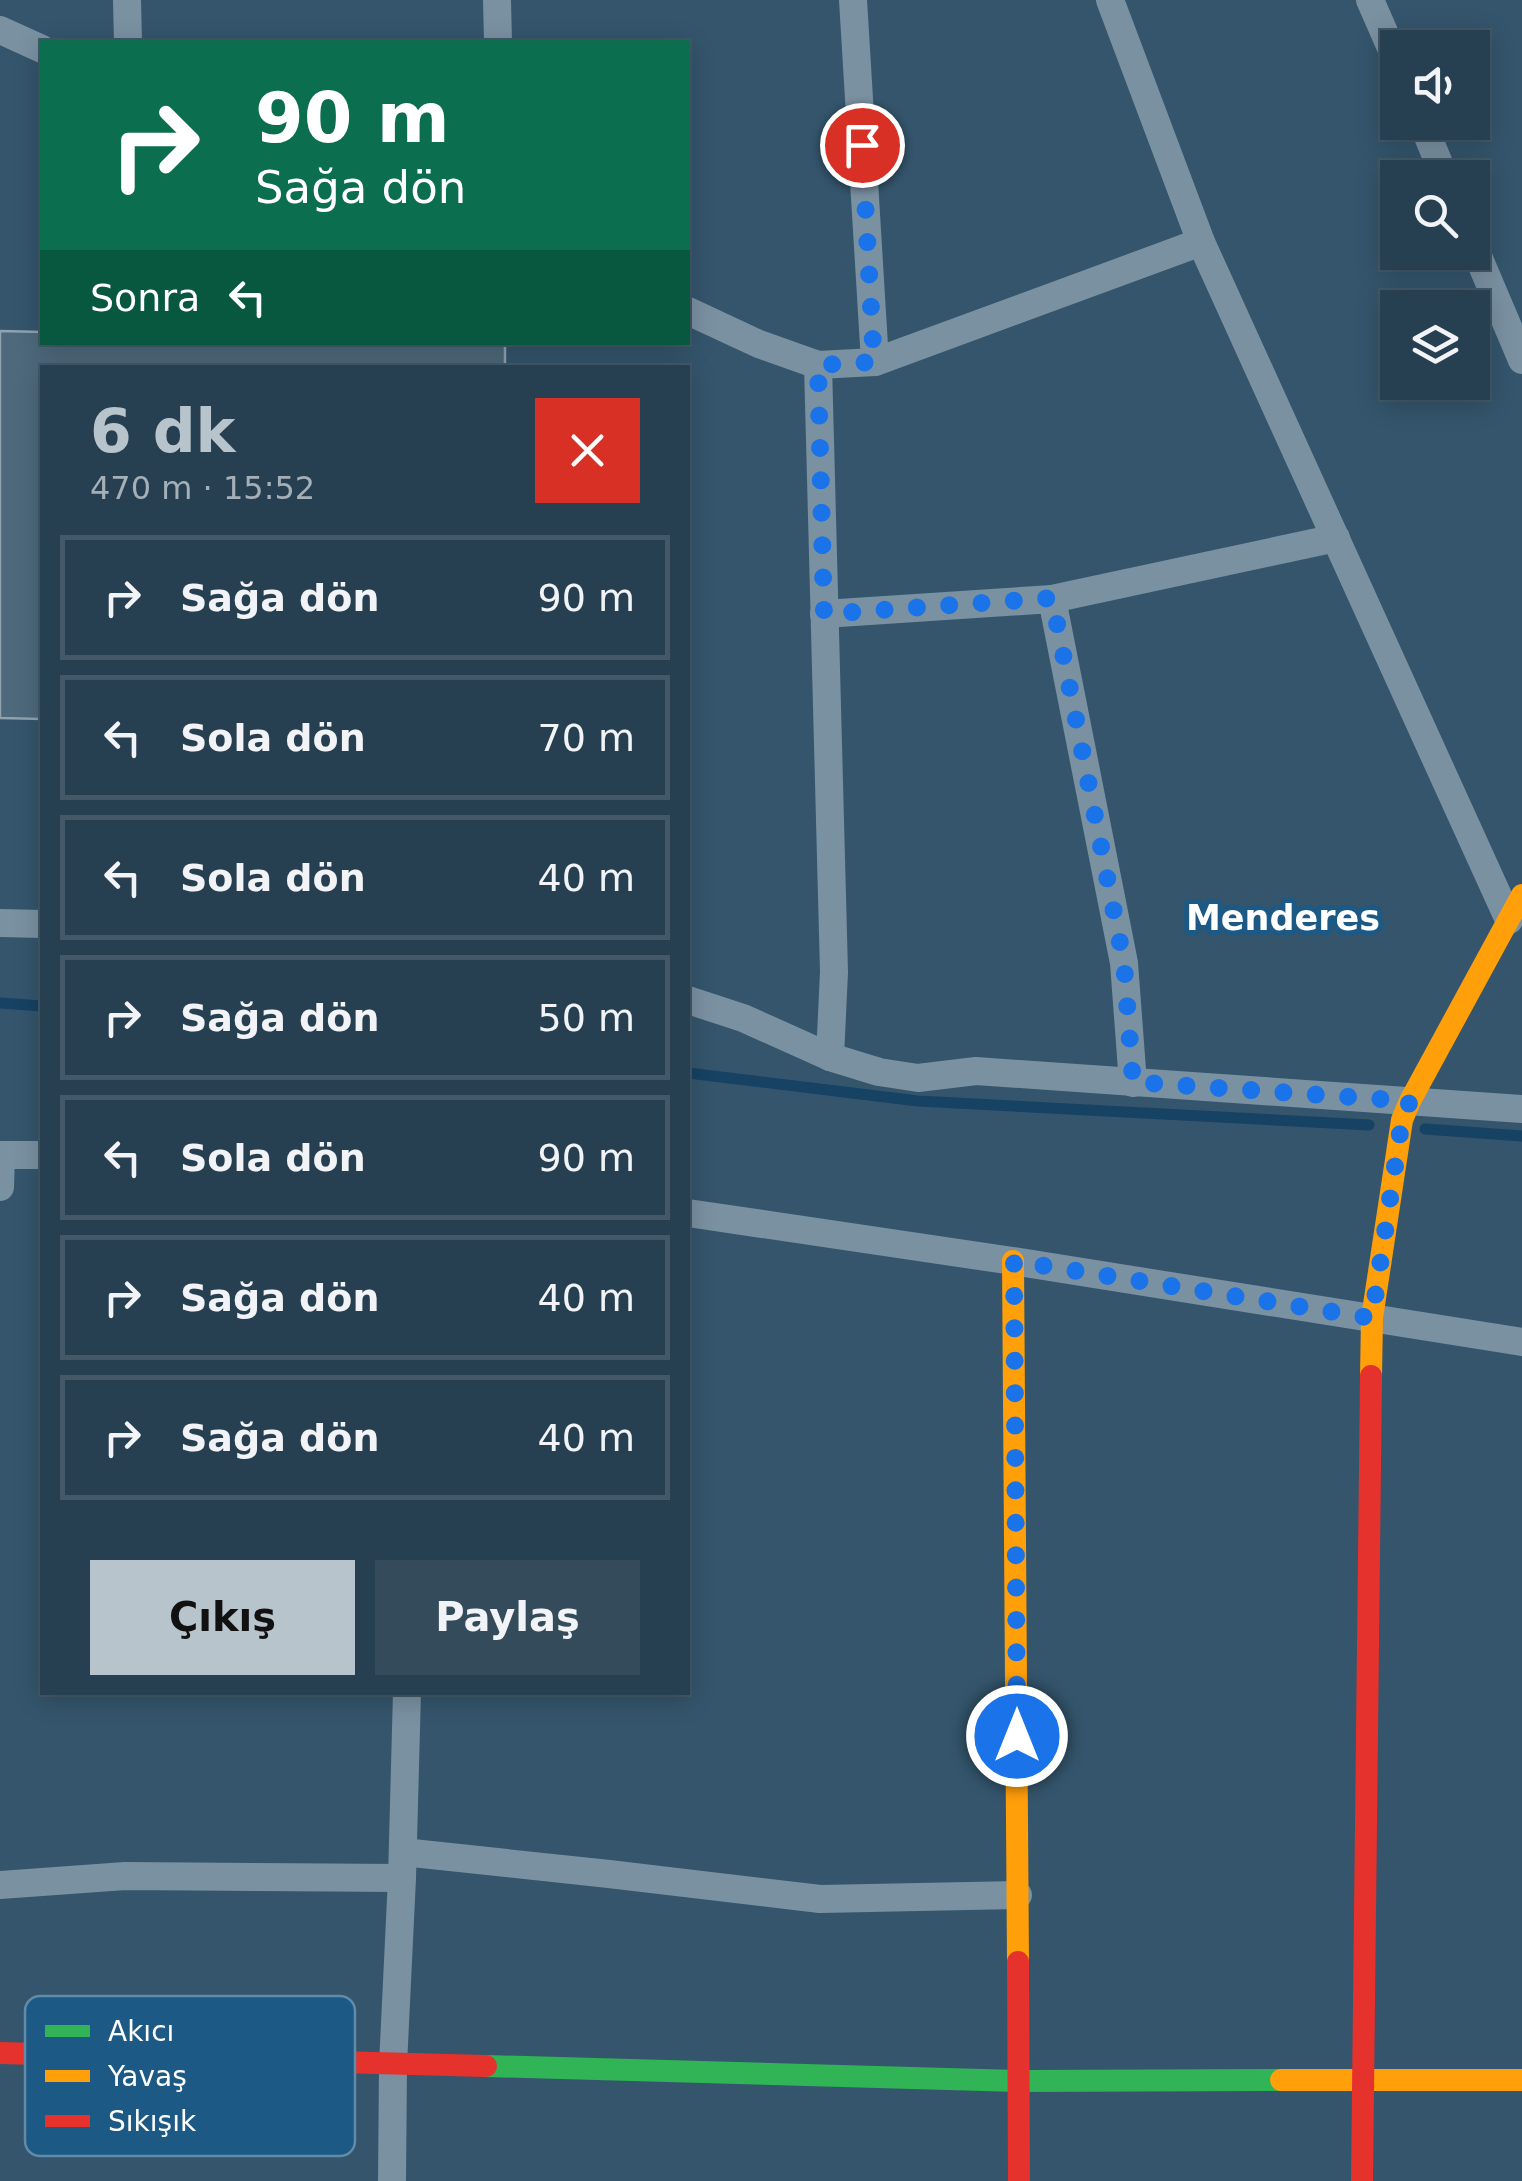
<!DOCTYPE html>
<html lang="tr">
<head>
<meta charset="utf-8">
<style>
	:root { --surface:#274051; --page:#334b5b; --text:#f1f3f6; --muted:#a4afb7; --line:#435968; --accent:#b8c4cc }
	body { margin:0; font-family:"DejaVu Sans",sans-serif; background:var(--page); color:var(--text); height:100vh; display:flex; flex-direction:column; font-size:38px; white-space:nowrap }
	* { box-sizing:border-box; margin:0 }
	p { font-size:32px; color:var(--muted) }
	.icon { flex:none; width:55px; height:55px; fill:none; stroke:currentColor; stroke-width:2; stroke-linecap:round; stroke-linejoin:round }
	.map { position:relative; flex:1; overflow:hidden }
	.side { position:absolute; left:40px; top:365px; width:650px; height:1330px; display:flex; flex-direction:column; background:var(--surface); border-radius:0px; box-shadow:0 5px 25px #0003,0 0 0 2px var(--line) }
	.side>* { flex:none }
	.guide { position:absolute; left:40px; top:40px; width:650px; height:305px; border-radius:0px; box-shadow:0 5px 25px #0003,0 0 0 2px var(--line); background:#0b6e4f; color:#fff; overflow:hidden }
	.buttons { position:absolute; left:1380px; top:30px; display:grid; gap:20px }
	.buttons a { display:grid; place-items:center; width:110px; height:110px; border-radius:0px; background:var(--surface); box-shadow:0 5px 25px #0003,0 0 0 2px var(--line); font-size:50px }
	.pin { position:absolute; display:grid; place-items:center; width:85px; height:85px; color:#fff; margin:-42px; border:5px solid #fff; border-radius:50%; box-shadow:0 2px 10px #0007 }
	.me { position:absolute; width:110px; margin:-55px; rotate:0deg; stroke-linejoin:round; filter:drop-shadow(0 0 8px #0008) }
	.turn { display:flex; align-items:center; gap:35px; height:210px; padding:0 50px; font-size:45px }
	.turn .icon { width:130px; height:130px; stroke-width:2.5 }
	.turn b { display:block; font-size:70px; line-height:85px }
	.then { display:flex; align-items:center; height:95px; padding:0 50px; background:#0003; gap:20px; font-size:38px }
	.round { display:grid; place-items:center; flex:none; width:105px; height:105px; border-radius:0px; background:var(--page) }
	.headline { display:flex; align-items:center; justify-content:space-between; height:170px; padding:0 50px }
	h1 { font-size:60px; font-weight:800; line-height:75px; color:var(--accent) }
	.primary-button { display:flex; gap:20px; margin-top:auto; padding:20px 50px }
	.primary-button a { flex:1; height:115px; border-radius:0px; background:var(--accent); color:#111; font-size:40px; font-weight:800; line-height:115px; text-align:center }
	.primary-button a+a { background:var(--page); color:var(--text) }
	ul { padding:0; list-style:none }
	li { display:flex; align-items:center; gap:30px; height:125px; margin:0 20px 15px; padding:0 30px; border:5px solid var(--line); border-radius:0px }
	li div { flex:1 }
	li b { display:block; font-size:38px }
	li em { font-style:normal }
	.map>svg:first-child { display:block }
	.lines { fill:none; stroke-linecap:round; stroke-linejoin:round }
	.stream { stroke:#164263; stroke-width:11 }
	.building { fill:#4d697b; stroke:#8ea2b0; stroke-width:2.5 }
	.street { stroke:#7a91a2; stroke-width:28 }
	.fast { stroke:#30b455; stroke-width:22 }
	.slow { stroke:#ff9f0a; stroke-width:22 }
	.jam { stroke:#e5322d; stroke-width:22 }
	.route { stroke:#1a73e8; stroke-width:18; stroke-dasharray:0 32.4 }
	.labels { text-anchor:middle; dominant-baseline:central; stroke-width:10; stroke-linejoin:round; paint-order:stroke }
	.district-label { font-size:35px; font-weight:bold; fill:#fff; stroke:#1c5984 }
	.key { fill:#1c5984; stroke:#608ba9; stroke-width:2.5 }
	.key-label { font-size:28px; fill:#fff }
</style>
</head>
<body>
<div class="map">
<svg width="1522" height="2181" viewBox="0 0 1522 2181">
	<rect width="100%" height="100%" fill="#34556c"/>
	<g class="lines">
		<g class="stream">
			<polyline points="0,1003 42,1006"/>
			<polyline points="688,1073 918,1101 1369,1125"/>
			<polyline points="1425,1129 1522,1136"/>
		</g>
	</g>
	<polygon class="building" points="0,331 42,332 42,342 505,342 505,368 42,368 42,719 0,718"/>
	<g class="lines">
		<g class="street">
			<polyline points="127,0 128,42"/>
			<polyline points="497,0 498,42"/>
			<polyline points="853,0 875,362"/>
			<polyline points="1370,0 1398,64"/>
			<polyline points="0,30 42,49"/>
			<polyline points="1422,122 1445,178"/>
			<polyline points="1201,242 1509,920"/>
			<polyline points="1472,242 1522,360"/>
			<polyline points="688,311 759,344 818,365 875,362 1201,242 1110,0"/>
			<polyline points="818,365 834,972 830,1057"/>
			<polyline points="1052,599 1336,538"/>
			<polyline points="824,614 1052,599 1124,963 1133,1083"/>
			<polyline points="0,923 42,924"/>
			<polyline points="688,1000 743,1018 830,1057 879,1072 918,1078 976,1071 1522,1109"/>
			<polyline points="0,1155 42,1155"/>
			<polyline points="0,1187 1,1155"/>
			<polyline points="688,1213 1013,1261 1522,1342"/>
			<polyline points="403,1852 609,1874 820,1899 1018,1895"/>
			<polyline points="0,1885 125,1876 402,1878"/>
			<polyline points="392,2181 393,2065 402,1878 407,1692"/>
		</g>
		<polyline class="fast" points="486,2066 1020,2081 1281,2080"/>
		<g class="slow">
			<polyline points="1013,1261 1018,1962"/>
			<polyline points="1371,1376 1372,1318 1402,1120 1410,1101 1522,895"/>
			<polyline points="1281,2080 1522,2080"/>
		</g>
		<g class="jam">
			<polyline points="1018,1962 1019,2181"/>
			<polyline points="0,2053 486,2066"/>
			<polyline points="1362,2181 1371,1376"/>
		</g>
	</g>
	<g class="lines">
		<polyline class="route" points="862,145 874,362 818,365 824,614 1052,598 1124,963 1133,1082 1410,1101 1402,1120 1372,1318 1014,1261 1017,1736"/>
	</g>
	<g class="labels">
		<g class="district-label">
			<text x="1283" y="918">Menderes</text>
		</g>
	</g>
	<rect x="25" y="1996" width="330" height="160" rx="15" class="key"/>
	<rect x="45" y="2025" width="45" height="12" fill="#30b455"/>
	<rect x="45" y="2070" width="45" height="12" fill="#ff9f0a"/>
	<rect x="45" y="2115" width="45" height="12" fill="#e5322d"/>
	<g class="key-label">
		<text x="108" y="2041">Akıcı</text>
		<text x="108" y="2086">Yavaş</text>
		<text x="108" y="2131">Sıkışık</text>
	</g>
</svg>
<div class="buttons">
<a><svg class="icon" aria-label="sound" viewBox="0 0 24 24"><path d="M4 9h4l5-4v14l-5-4H4zM17 9q2 3 0 6"/></svg></a>
<a><svg class="icon" aria-label="search" viewBox="0 0 24 24"><circle cx="10" cy="10" r="6"/><path d="M15 15l6 6"/></svg></a>
<a><svg class="icon" aria-label="layers" viewBox="0 0 24 24"><path d="M12 4l9 5-9 5-9-5zM3 14l9 5 9-5"/></svg></a>
</div>
<div class="pin" style="left:862px;top:145px;background:#d93025"><svg class="icon" aria-label="arrive" viewBox="0 0 24 24"><path d="M6 21V4h12l-3 4 3 4H6"/></svg></div>
<svg class="me" style="left:1017px;top:1736px" viewBox="-20 -20 40 40"><circle r="17" fill="#1a73e8" stroke="#fff" stroke-width="3"/><path d="M0-11L8 9 0 5-8 9z" fill="#fff"/></svg>
<div class="guide">
<div class="turn"><svg class="icon" aria-label="right" viewBox="0 0 24 24"><path d="M7 20v-9h11M14 6l5 5-5 5"/></svg><div><b>90 m</b>Sağa dön</div></div>
<div class="then">Sonra<svg class="icon" aria-label="left" viewBox="0 0 24 24"><path d="M17 20v-9H6M10 6l-5 5 5 5"/></svg></div>
</div>
<section class="side">
<div class="headline"><div><h1>6 dk</h1><p>470 m · 15:52</p></div><a class="round" style="background:#d93025;color:#fff"><svg class="icon" aria-label="close" viewBox="0 0 24 24"><path d="M6 6l12 12M18 6L6 18"/></svg></a></div>
<ul>
<li><svg class="icon" aria-label="right" viewBox="0 0 24 24"><path d="M7 20v-9h11M14 6l5 5-5 5"/></svg><div><b>Sağa dön</b></div><em>90 m</em></li>
<li><svg class="icon" aria-label="left" viewBox="0 0 24 24"><path d="M17 20v-9H6M10 6l-5 5 5 5"/></svg><div><b>Sola dön</b></div><em>70 m</em></li>
<li><svg class="icon" aria-label="left" viewBox="0 0 24 24"><path d="M17 20v-9H6M10 6l-5 5 5 5"/></svg><div><b>Sola dön</b></div><em>40 m</em></li>
<li><svg class="icon" aria-label="right" viewBox="0 0 24 24"><path d="M7 20v-9h11M14 6l5 5-5 5"/></svg><div><b>Sağa dön</b></div><em>50 m</em></li>
<li><svg class="icon" aria-label="left" viewBox="0 0 24 24"><path d="M17 20v-9H6M10 6l-5 5 5 5"/></svg><div><b>Sola dön</b></div><em>90 m</em></li>
<li><svg class="icon" aria-label="right" viewBox="0 0 24 24"><path d="M7 20v-9h11M14 6l5 5-5 5"/></svg><div><b>Sağa dön</b></div><em>40 m</em></li>
<li><svg class="icon" aria-label="right" viewBox="0 0 24 24"><path d="M7 20v-9h11M14 6l5 5-5 5"/></svg><div><b>Sağa dön</b></div><em>40 m</em></li>
</ul>
<div class="primary-button"><a>Çıkış</a><a>Paylaş</a></div>
</section>
</div>
</body>
</html>
